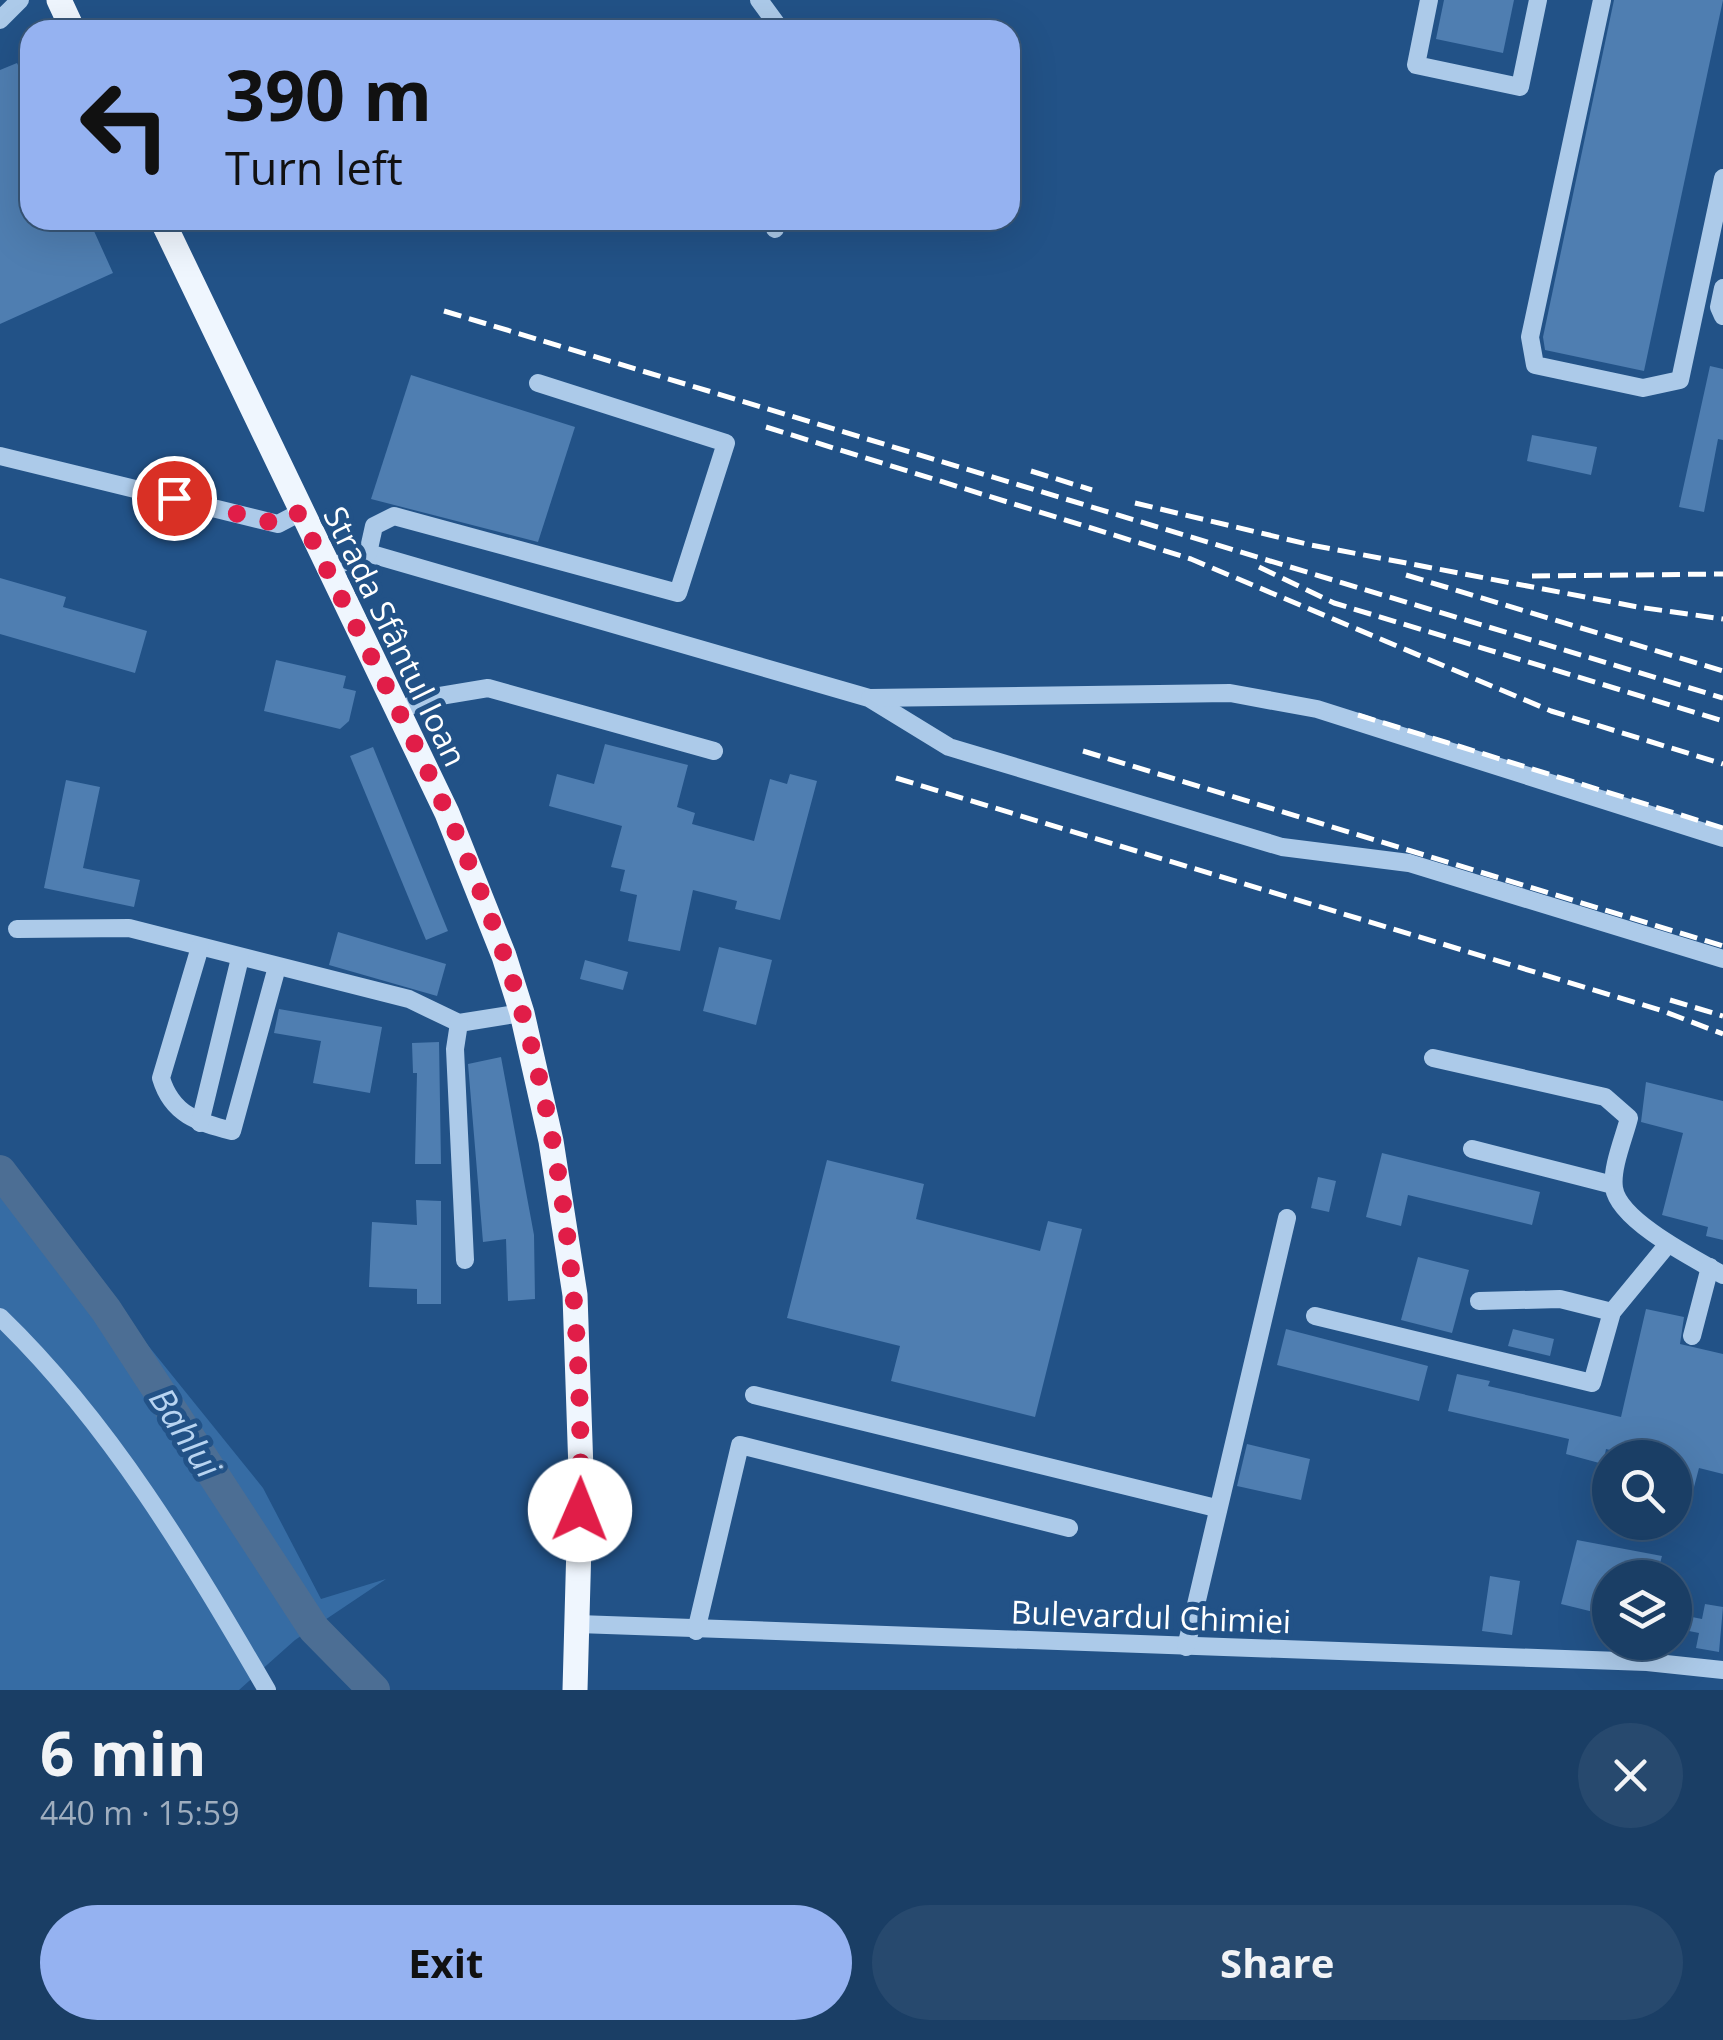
<!DOCTYPE html>
<html lang="en">
<head>
<meta charset="utf-8">
<style>
	:root { --surface:#1a3e65; --page:#27496e; --text:#f1f3f6; --muted:#9faebf; --line:#385779; --accent:#95b2f1 }
	body { margin:0; font-family:"Open Sans",sans-serif; background:var(--page); color:var(--text); height:100vh; display:flex; flex-direction:column; font-size:38px; white-space:nowrap }
	* { box-sizing:border-box; margin:0 }
	p { font-size:32px; color:var(--muted) }
	.icon { flex:none; width:55px; height:55px; fill:none; stroke:currentColor; stroke-width:2; stroke-linecap:round; stroke-linejoin:round }
	.map { position:relative; height:1690px; overflow:hidden }
	.panel { display:flex; flex-direction:column; background:var(--surface); flex:1 }
	.panel>* { flex:none }
	.hud { position:absolute; left:20px; top:20px; width:1000px; height:210px; border-radius:30px; box-shadow:0 10px 40px #0002,0 0 0 2px var(--line); background:#95b2f1; color:#111; overflow:hidden }
	.tools { position:absolute; left:1592px; top:1440px; display:grid; gap:20px }
	.tools a { display:grid; place-items:center; width:100px; height:100px; border-radius:50%; background:var(--surface); box-shadow:0 10px 40px #0002,0 0 0 2px var(--line); font-size:50px }
	.pin { position:absolute; display:grid; place-items:center; width:85px; height:85px; color:#fff; margin:-42px; border:5px solid #fff; border-radius:50%; box-shadow:0 2px 10px #0007 }
	.me { position:absolute; width:110px; margin:-55px; rotate:1deg; stroke-linejoin:round; filter:drop-shadow(0 0 8px #0008) }
	.turn { display:flex; align-items:center; gap:35px; height:210px; padding:0 40px; font-size:45px }
	.turn .icon { width:130px; height:130px; stroke-width:2.5 }
	.turn b { display:block; font-size:70px; line-height:85px }
	.round { display:grid; place-items:center; flex:none; width:105px; height:105px; border-radius:52px; background:var(--page) }
	.head { display:flex; align-items:center; justify-content:space-between; height:170px; padding:0 40px }
	h1 { font-size:60px; font-weight:700; line-height:75px }
	.button { display:flex; gap:20px; margin-top:auto; padding:20px 40px }
	.button a { flex:1; height:115px; border-radius:60px; background:var(--accent); color:#111; font-size:40px; font-weight:700; line-height:115px; text-align:center }
	.button a+a { background:var(--page); color:var(--text) }
	.map>svg:first-child { display:block }
	.green { fill:#366ca4 }
	.lines { fill:none; stroke-linecap:round; stroke-linejoin:round }
	.river { stroke:#4c6e94; stroke-width:32 }
	.building { fill:#4f7eb1 }
	.minor { stroke:#accae9; stroke-width:18 }
	.major { stroke:#eff6fe; stroke-width:25 }
	.rail { stroke:#fff; stroke-width:5; stroke-dasharray:18 8; stroke-linecap:butt }
	.route { stroke:#e11d48; stroke-width:18; stroke-dasharray:0 32.4 }
	.labels { text-anchor:middle; dominant-baseline:central; stroke-width:10; stroke-linejoin:round; paint-order:stroke }
	.street-label { font-size:32px; fill:#fff; stroke:#225287 }
	.water-label { font-size:35px; font-style:italic; fill:#b8d4f1; stroke:#225287 }
</style>
</head>
<body>
<div class="map">
<svg width="1723" height="1690" viewBox="0 0 1723 1690">
	<rect width="100%" height="100%" fill="#225287"/>
	<polygon class="green" points="0,1162 263,1488 321,1599 386,1579 295,1640 239,1690 0,1690"/>
	<g class="lines">
		<polyline class="river" points="0,1171 106,1310 314,1629 374,1690"/>
	</g>
	<g class="building">
		<polygon points="1444,0 1514,0 1503,53 1436,39"/>
		<polygon points="1614,0 1723,0 1644,371 1545,350 1543,337"/>
		<polygon points="17,63 30,91 30,220 89,220 113,273 0,324 0,70"/>
		<polygon points="1710,366 1723,369 1723,440 1718,439 1704,512 1679,507"/>
		<polygon points="411,375 575,427 538,542 371,499"/>
		<polygon points="1532,435 1597,447 1591,475 1527,461"/>
		<polygon points="0,578 66,597 63,607 147,631 135,673 0,634"/>
		<polygon points="276,660 346,676 343,688 356,691 349,721 340,729 264,711"/>
		<polygon points="605,744 688,765 677,807 695,813 692,824 754,841 770,779 787,784 790,774 817,781 780,920 735,909 737,901 693,890 680,951 628,941 637,895 620,891 625,870 611,867 622,826 549,806 557,774 594,784"/>
		<polygon points="373,747 448,931 426,940 350,756"/>
		<polygon points="66,780 100,787 83,868 140,880 134,907 44,888"/>
		<polygon points="338,932 446,964 437,996 329,965"/>
		<polygon points="719,947 772,960 756,1025 703,1011"/>
		<polygon points="585,960 628,972 623,990 580,979"/>
		<polygon points="279,1009 382,1027 370,1093 313,1083 321,1041 274,1033"/>
		<polygon points="439,1042 441,1164 415,1164 417,1073 413,1073 412,1043"/>
		<polygon points="501,1057 534,1235 535,1299 508,1301 506,1239 483,1242 468,1064"/>
		<polygon points="1646,1082 1723,1101 1723,1240 1706,1236 1708,1227 1662,1215 1683,1133 1641,1122"/>
		<polygon points="1382,1153 1540,1192 1532,1225 1408,1195 1401,1226 1366,1217"/>
		<polygon points="827,1160 924,1184 916,1219 1040,1251 1048,1221 1082,1229 1035,1417 891,1381 900,1346 787,1318"/>
		<polygon points="1318,1177 1336,1181 1329,1212 1311,1208"/>
		<polygon points="416,1200 441,1201 441,1304 417,1304 417,1289 369,1287 372,1222 417,1225"/>
		<polygon points="1418,1257 1469,1270 1452,1333 1401,1320"/>
		<polygon points="1646,1309 1684,1317 1680,1344 1723,1354 1723,1474 1699,1468 1689,1506 1675,1502 1675,1458 1643,1458 1606,1449 1603,1464 1566,1454 1569,1439 1448,1411 1457,1374 1490,1381 1488,1386 1621,1417"/>
		<polygon points="1286,1329 1428,1366 1419,1401 1277,1365"/>
		<polygon points="1513,1329 1554,1339 1550,1356 1508,1346"/>
		<polygon points="1247,1444 1310,1459 1301,1500 1237,1486"/>
		<polygon points="1577,1540 1662,1556 1656,1578 1610,1578 1610,1616 1561,1604"/>
		<polygon points="1490,1576 1520,1581 1512,1635 1482,1631"/>
		<polygon points="1705,1604 1723,1607 1719,1652 1696,1648 1699,1633 1679,1629 1682,1615 1702,1619"/>
	</g>
	<g class="lines">
		<g class="minor">
			<polyline points="759,0 781,30"/>
			<polyline points="1429,0 1416,65 1520,87 1538,0"/>
			<polyline points="1602,0 1530,337 1535,365 1643,388 1680,380 1723,178"/>
			<polyline points="0,20 20,0"/>
			<polyline points="775,229 777,220"/>
			<polyline points="1723,288 1719,307 1723,316"/>
			<polyline points="0,456 278,524 299,513"/>
			<polyline points="368,553 869,698 949,747 1282,847 1409,863 1723,959"/>
			<polyline points="326,569 368,553 374,526 394,516 678,593 726,443 538,383"/>
			<polyline points="870,698 1230,693 1317,709 1723,838"/>
			<polyline points="398,713 422,699 488,688 714,751"/>
			<polyline points="17,929 129,928 409,999 459,1023 522,1013"/>
			<path d="M200 947 161 1078C172 1115 198 1122 232 1131L277 967"/>
			<polyline points="459,1023 455,1049 465,1260"/>
			<path d="M1433 1058 1605 1097 1629 1118C1624 1138 1611 1168 1614 1188 1619 1221 1695 1259 1723 1275"/>
			<polyline points="200,1123 240,958"/>
			<polyline points="1472,1149 1613,1185"/>
			<polyline points="1479,1301 1560,1299 1612,1312"/>
			<polyline points="1315,1316 1592,1383 1612,1312 1668,1244"/>
			<path d="M0 1317C110 1423 190 1558 267 1690"/>
			<polyline points="1692,1336 1710,1267"/>
			<polyline points="754,1395 1216,1508"/>
			<polyline points="578,1624 1647,1662 1723,1670"/>
			<polyline points="696,1631 740,1445 1069,1528"/>
			<polyline points="1186,1647 1287,1218"/>
		</g>
		<g class="major">
			<polyline points="59,0 73,30"/>
			<polyline points="162,220 447,813 504,956 522,1013 551,1141 575,1295 581,1471 575,1690"/>
		</g>
		<g class="rail">
			<polyline points="444,311 1723,698"/>
			<polyline points="766,427 1191,559 1551,711 1723,764"/>
			<polyline points="1031,471 1092,490"/>
			<polyline points="1135,503 1311,545 1638,607 1723,619"/>
			<polyline points="1259,567 1334,603 1723,721"/>
			<polyline points="1406,575 1723,671"/>
			<polyline points="1532,576 1723,574"/>
			<polyline points="1358,715 1723,828"/>
			<polyline points="1083,751 1723,946"/>
			<polyline points="896,778 1663,1011 1723,1034"/>
			<polyline points="1670,1000 1723,1016"/>
		</g>
	</g>
	<g class="lines">
		<path class="route" d="M174 498 278 524 299 513C370 659 453 804 505 958 565 1134 584 1325 580 1510"/>
	</g>
	<g class="labels">
		<g class="street-label">
			<text transform="translate(396 636) rotate(64)">Strada Sfântul Ioan</text>
			<text transform="translate(1151 1616) rotate(2)">Bulevardul Chimiei</text>
		</g>
		<g class="water-label">
			<text transform="translate(186 1432) rotate(57)">Bahlui</text>
		</g>
	</g>
</svg>
<div class="tools">
<a><svg class="icon" aria-label="search" viewBox="0 0 24 24"><circle cx="10" cy="10" r="6"/><path d="M15 15l6 6"/></svg></a>
<a><svg class="icon" aria-label="layers" viewBox="0 0 24 24"><path d="M12 4l9 5-9 5-9-5zM3 14l9 5 9-5"/></svg></a>
</div>
<div class="pin" style="left:174px;top:498px;background:#d93025"><svg class="icon" aria-label="arrive" viewBox="0 0 24 24"><path d="M6 21V4h12l-3 4 3 4H6"/></svg></div>
<svg class="me" style="left:580px;top:1510px" viewBox="-20 -20 40 40"><circle r="19" fill="#fff"/><path d="M0-13L10 11 0 6-10 11z" fill="#e11d48"/></svg>
<div class="hud">
<div class="turn"><svg class="icon" aria-label="left" viewBox="0 0 24 24"><path d="M17 20v-9H6M10 6l-5 5 5 5"/></svg><div><b>390 m</b>Turn left</div></div>
</div>
</div>
<section class="panel">
<div class="head"><div><h1>6 min</h1><p>440 m · 15:59</p></div><a class="round"><svg class="icon" aria-label="close" viewBox="0 0 24 24"><path d="M6 6l12 12M18 6L6 18"/></svg></a></div>
<div class="button"><a>Exit</a><a>Share</a></div>
</section>
</body>
</html>
